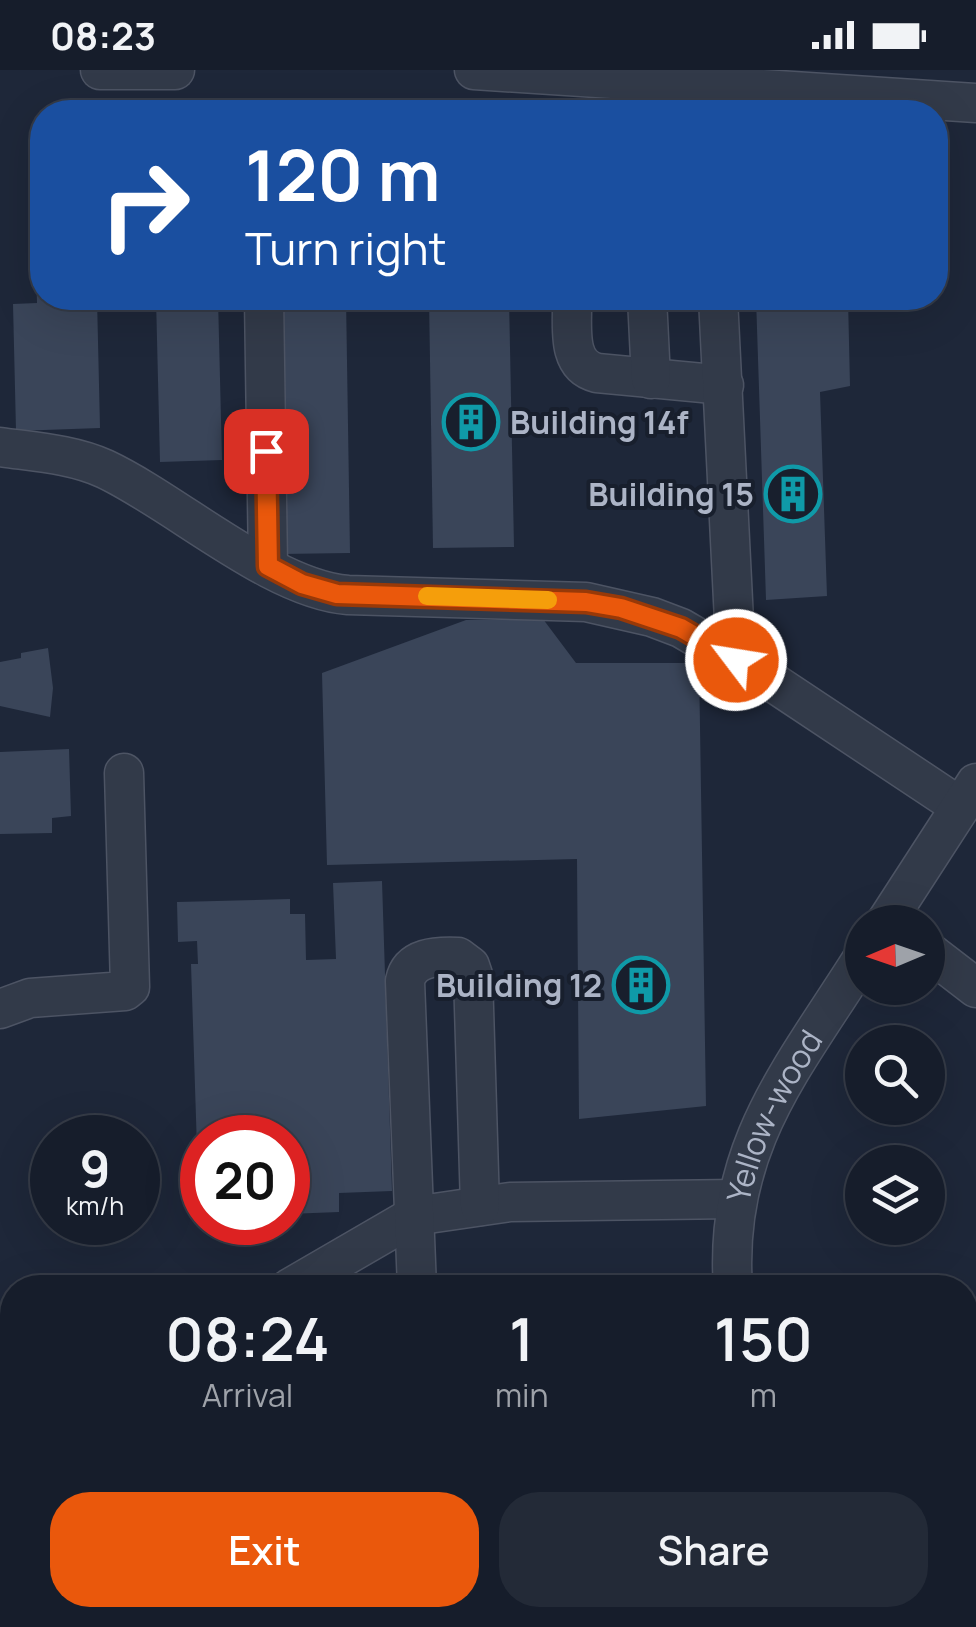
<!DOCTYPE html>
<html lang="en">
<head>
<meta charset="utf-8">
<style>
	:root { --surface:#161d2b; --page:#232a37; --text:#f1f3f6; --muted:#9ea2a9; --line:#353b47; --accent:#ea580c }
	body { margin:0; font-family:Manrope,sans-serif; background:var(--page); color:var(--text); height:100vh; display:flex; flex-direction:column; font-size:38px; white-space:nowrap }
	* { box-sizing:border-box; margin:0 }
	p { font-size:32px; color:var(--muted) }
	.icon { flex:none; width:55px; height:55px; fill:none; stroke:currentColor; stroke-width:2; stroke-linecap:round; stroke-linejoin:round }
	.map { position:relative; flex:1; overflow:hidden }
	.side { position:absolute; left:0px; top:1205px; width:978px; height:352px; display:flex; flex-direction:column; background:var(--surface); border-radius:40px 40px 0 0; box-shadow:0 10px 40px #0002,0 0 0 2px var(--line) }
	.side>* { flex:none }
	.hud { position:absolute; left:30px; top:30px; width:918px; height:210px; border-radius:40px; box-shadow:0 10px 40px #0002,0 0 0 2px var(--line); background:#1a4fa0; color:#fff; overflow:hidden }
	.needle { width:65px; rotate:268deg }
	.tools { position:absolute; left:845px; top:835px; display:grid; gap:20px }
	.tools a { display:grid; place-items:center; width:100px; height:100px; border-radius:50%; background:var(--surface); box-shadow:0 10px 40px #0002,0 0 0 2px var(--line); font-size:50px }
	.speed { position:absolute; left:30px; top:1045px; display:flex; gap:20px; font-size:50px; font-weight:700; text-align:center }
	.speed>* { display:grid; place-content:center; width:130px; height:130px; border-radius:50%; background:var(--surface); box-shadow:0 10px 40px #0002,0 0 0 2px var(--line); line-height:1 }
	.speed small { font-size:25px; font-weight:400 }
	.speed .limit { border:15px solid #d22; background:#fff; color:#111 }
	.pin { position:absolute; display:grid; place-items:center; width:85px; height:85px; color:#fff; margin:-42px; border-radius:20px; box-shadow:0 5px 15px #0006 }
	.me { position:absolute; width:110px; margin:-55px; rotate:301deg; stroke-linejoin:round; filter:drop-shadow(0 0 8px #0008) }
	.turn { display:flex; align-items:center; gap:35px; height:210px; padding:0 50px; font-size:45px }
	.turn .icon { width:130px; height:130px; stroke-width:2.5 }
	.turn b { display:block; font-size:70px; line-height:85px }
	.eta { display:flex; justify-content:space-evenly; align-items:center; height:170px; text-align:center }
	.eta b { font-size:60px; font-weight:600; line-height:70px }
	.cta { display:flex; gap:20px; margin-top:auto; padding:20px 50px }
	.cta a { flex:1; height:115px; border-radius:40px; background:var(--accent); color:#fff; font-size:40px; font-weight:600; line-height:115px; text-align:center }
	.cta a+a { background:var(--page); color:var(--text) }
	.status { display:flex; justify-content:space-between; align-items:center; height:70px; padding:0 50px; background:var(--surface); direction:ltr }
	.status svg { height:28px; fill:currentColor }
	.map>svg:first-child { display:block }
	.building { fill:#3a4559 }
	.lines { fill:none; stroke-linecap:round; stroke-linejoin:round }
	.minor-casing { stroke:#4d5464; stroke-width:41 }
	.minor { stroke:#323a49; stroke-width:38 }
	.route-casing { stroke:#983908; stroke-width:25 }
	.route { stroke:#ea580c; stroke-width:18 }
	.slow { stroke:#f59e0b; stroke-width:18 }
	.labels { text-anchor:middle; dominant-baseline:central; stroke-width:8; stroke-linejoin:round; paint-order:stroke }
	.poi-label { font-size:32px; font-weight:bold; fill:#acb4c6; stroke:#181f2d; text-anchor:end }
	.street-label { font-size:32px; fill:#acb4c6; stroke:#181f2d }
</style>
</head>
<body>
<div class="status"><b>08:23</b><svg viewBox="0 0 49 12"><path d="M0 12V9h3v3zM5 12V6h3v6zM10 12V3h3v9zM15 12V0h3v12zM26 1h20v11H26zM47 4h2v5h-2z"/></svg></div>
<div class="map">
<svg width="976" height="1557" viewBox="0 0 976 1557">
	<rect width="100%" height="100%" fill="#1e2739"/>
	<g class="building">
		<polygon points="34,117 42,117 42,228 97,228 100,358 16,361 13,234 37,233"/>
		<polygon points="156,228 218,228 222,390 160,392"/>
		<polygon points="277,228 346,228 350,483 281,484"/>
		<polygon points="429,228 509,228 514,477 433,478"/>
		<polygon points="756,228 848,228 850,316 820,322 827,526 766,530"/>
		<polygon points="543,549 576,593 699,593 706,1036 579,1049 577,789 327,795 322,603 466,550"/>
		<polygon points="48,578 53,618 50,647 0,636 0,592 21,588 21,583"/>
		<polygon points="69,679 71,746 52,748 52,763 0,764 0,682"/>
		<polygon points="382,811 392,1121 339,1123 339,1142 288,1144 288,1068 202,1068 202,1140 199,1140 191,894 198,894 197,871 178,872 177,832 290,829 290,844 305,844 306,890 336,889 333,813"/>
		<rect x="308" y="1545" width="53" height="12"/>
		<rect x="443" y="1545" width="51" height="12"/>
		<polygon points="579,1545 630,1545 631,1557 579,1557"/>
	</g>
	<g class="lines">
		<g class="minor-casing">
			<g id="minor">
				<polyline points="100,0 175,0"/>
				<polyline points="474,0 976,33"/>
				<polyline points="264,228 268,496"/>
				<path d="M572 228C573 255 565 295 597 303L724 315"/>
				<polyline points="647,228 651,309"/>
				<polyline points="718,228 736,591"/>
				<path d="M0 377C35 382 72 384 105 399 177 433 272 519 348 525L586 532 652 547 681 558 771 611 959 736"/>
				<polyline points="886,852 976,713"/>
				<polyline points="928,881 976,918"/>
				<polyline points="0,939 30,928 125,921 130,917 124,703"/>
				<polyline points="290,1218 414,1146 510,1132 736,1129"/>
				<path d="M417 1218 405 911C410 887 436 886 458 887L470 896 473 905 480 1136"/>
				<path id="s1" d="M733 1218C723 1078 792 1000 862 889"/>
				<polyline points="0,1267 12,1279"/>
				<polyline points="249,1545 249,1557"/>
				<polyline points="430,1545 430,1557"/>
				<polyline points="695,1545 710,1557"/>
				<polyline points="841,1545 850,1557"/>
			</g>
		</g>
		<use href="#minor" class="minor"/>
	</g>
	<g class="lines">
		<g class="route-casing">
			<polyline id="route" points="266,381 268,496 302,514 337,524 586,532 621,538 681,558 736,590"/>
		</g>
		<use href="#route" class="route"/>
		<polyline class="slow" points="427,526 548,530"/>
	</g>
	<defs>
		<g id="building-ring" transform="scale(2.875)"><circle r="9.5" fill="#181f2d" stroke="#0f9aa8" stroke-width="1.5"/><path d="M-4-6H4V6H1V3H-1V6H-4ZM-2.5-4.3h1.7v1.8h-1.7ZM.8-4.3h1.7v1.8H.8ZM-2.5-1h1.7V.8h-1.7ZM.8-1h1.7V.8H.8Z" fill="#0f9aa8"/></g>
	</defs>
	<g fill-rule="evenodd">
		<use href="#building-ring" x="471" y="352"/>
		<use href="#building-ring" x="793" y="424"/>
		<use href="#building-ring" x="641" y="915"/>
	</g>
	<g class="labels">
		<g class="poi-label">
			<text x="510" y="352" text-anchor="start">Building 14f</text>
			<text x="754" y="424">Building 15</text>
			<text x="602" y="915">Building 12</text>
		</g>
		<g class="street-label">
			<text stroke="none"><textPath href="#s1" startOffset="180">Yellow-wood</textPath></text>
		</g>
	</g>
</svg>
<div class="tools">
<a><svg class="needle" viewBox="-14 -14 28 28"><path d="M0-13l5 13h-10z" fill="#e53935"/><path d="M0 13l5-13h-10z" fill="#9ea2a9"/></svg></a>
<a><svg class="icon" aria-label="search" viewBox="0 0 24 24"><circle cx="10" cy="10" r="6"/><path d="M15 15l6 6"/></svg></a>
<a><svg class="icon" aria-label="layers" viewBox="0 0 24 24"><path d="M12 4l9 5-9 5-9-5zM3 14l9 5 9-5"/></svg></a>
</div>
<div class="speed"><div>9<small>km/h</small></div><div class="limit">20</div></div>
<div class="pin" style="left:266px;top:381px;background:#d93025"><svg class="icon" aria-label="arrive" viewBox="0 0 24 24"><path d="M6 21V4h12l-3 4 3 4H6"/></svg></div>
<svg class="me" style="left:736px;top:590px" viewBox="-20 -20 40 40"><circle r="17" fill="#ea580c" stroke="#fff" stroke-width="3"/><path d="M0-11L8 9 0 5-8 9z" fill="#fff"/></svg>
<div class="hud">
<div class="turn"><svg class="icon" aria-label="right" viewBox="0 0 24 24"><path d="M7 20v-9h11M14 6l5 5-5 5"/></svg><div><b>120 m</b>Turn right</div></div>
</div>
<section class="side">
<div class="eta">
<div><b>08:24</b><p>Arrival</p></div>
<div><b>1</b><p>min</p></div>
<div><b>150</b><p>m</p></div>
</div>
<div class="cta"><a>Exit</a><a>Share</a></div>
</section>
</div>
</body>
</html>
